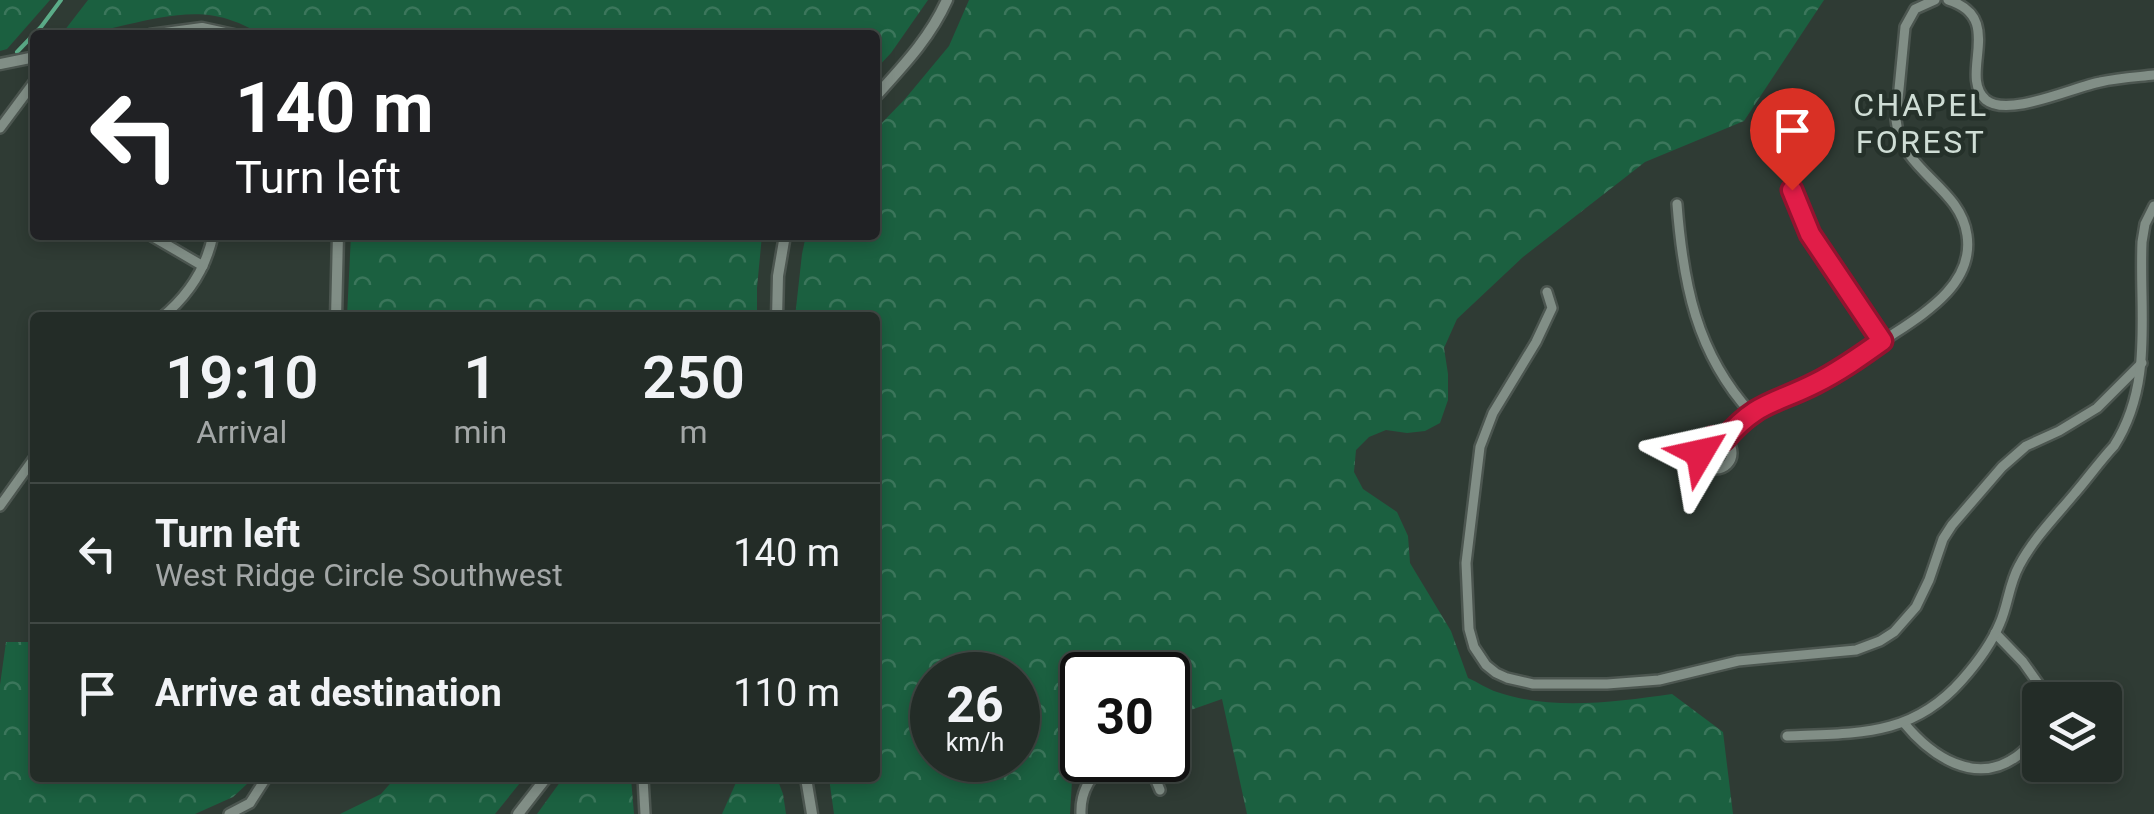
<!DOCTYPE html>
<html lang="en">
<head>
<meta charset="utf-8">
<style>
	:root { --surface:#232c27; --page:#2f3833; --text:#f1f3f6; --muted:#a3a7a7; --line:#404844 }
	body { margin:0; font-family:Roboto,sans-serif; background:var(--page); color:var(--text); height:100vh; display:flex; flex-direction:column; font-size:38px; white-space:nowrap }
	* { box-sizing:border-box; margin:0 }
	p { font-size:32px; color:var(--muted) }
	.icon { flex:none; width:55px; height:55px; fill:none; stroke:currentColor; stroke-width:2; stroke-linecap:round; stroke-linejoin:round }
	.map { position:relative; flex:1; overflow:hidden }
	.sheet { position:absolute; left:30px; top:312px; width:850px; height:470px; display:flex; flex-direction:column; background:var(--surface); border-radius:10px; box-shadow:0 5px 15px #0003,0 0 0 2px var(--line) }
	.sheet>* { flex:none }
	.guide { position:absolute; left:30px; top:30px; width:850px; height:210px; border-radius:10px; box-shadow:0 5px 15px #0003,0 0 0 2px var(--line); background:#202124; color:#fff; overflow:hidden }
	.controls { position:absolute; left:2022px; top:682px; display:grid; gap:20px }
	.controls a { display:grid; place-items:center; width:100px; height:100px; border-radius:10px; background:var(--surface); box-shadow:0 5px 15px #0003,0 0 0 2px var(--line); font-size:50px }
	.speed { position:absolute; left:910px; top:652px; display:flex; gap:20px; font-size:50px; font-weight:700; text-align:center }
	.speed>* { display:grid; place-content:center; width:130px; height:130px; border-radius:50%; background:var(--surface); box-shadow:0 5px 15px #0003,0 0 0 2px var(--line); line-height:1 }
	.speed small { font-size:25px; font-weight:400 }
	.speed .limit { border:5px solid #111; border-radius:15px; background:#fff; color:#111 }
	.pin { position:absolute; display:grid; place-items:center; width:85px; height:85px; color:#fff; margin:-102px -42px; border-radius:50% 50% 50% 0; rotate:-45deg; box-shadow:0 0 10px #0007 }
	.pin .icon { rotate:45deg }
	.me { position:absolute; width:110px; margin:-55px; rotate:54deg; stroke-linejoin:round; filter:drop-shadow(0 0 8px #0008) }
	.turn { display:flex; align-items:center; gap:35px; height:210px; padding:0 40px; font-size:45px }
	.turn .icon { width:130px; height:130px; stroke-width:2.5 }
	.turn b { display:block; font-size:70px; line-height:85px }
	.eta { display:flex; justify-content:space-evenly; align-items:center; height:170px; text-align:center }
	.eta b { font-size:60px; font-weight:600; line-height:70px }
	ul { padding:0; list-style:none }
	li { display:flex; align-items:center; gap:30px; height:140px; padding:0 40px; border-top:2px solid var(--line) }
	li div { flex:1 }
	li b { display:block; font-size:38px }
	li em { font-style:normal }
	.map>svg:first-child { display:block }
	.forest { fill:url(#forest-crowns); fill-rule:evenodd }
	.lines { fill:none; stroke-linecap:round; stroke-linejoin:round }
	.stream { stroke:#5bac88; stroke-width:4 }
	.minor-casing { stroke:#4c5650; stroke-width:14 }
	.tertiary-casing { stroke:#4c5650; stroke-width:15 }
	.minor { stroke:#818e86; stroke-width:9 }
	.tertiary { stroke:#818e86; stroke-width:10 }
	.route-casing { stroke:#92132f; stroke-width:25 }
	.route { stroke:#e11d48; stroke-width:18 }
	.labels { text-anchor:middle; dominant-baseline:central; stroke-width:9; stroke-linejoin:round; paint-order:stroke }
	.neighbourhood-label { font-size:32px; letter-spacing:2.5px; fill:#cfddd5; stroke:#25312a }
</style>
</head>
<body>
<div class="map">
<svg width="2154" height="814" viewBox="0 0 2154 814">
	<defs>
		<pattern id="forest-crowns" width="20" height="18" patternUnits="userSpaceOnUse" patternTransform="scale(2.5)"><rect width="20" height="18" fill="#1b6040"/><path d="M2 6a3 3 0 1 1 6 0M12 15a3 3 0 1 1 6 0" fill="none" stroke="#3b765b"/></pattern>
	</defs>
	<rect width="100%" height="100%" fill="#2f3b34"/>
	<g class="forest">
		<polygon points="0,0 50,0 7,49 0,51"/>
		<path d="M88 0H928L891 53 875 70V35H262C253 30 243 24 233 21 178 0 117 35 61 35Z"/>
		<path d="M969 0H1824L1744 121 1645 162 1523 257 1457 319 1444 348 1448 374V400L1440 423 1425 431 1407 433 1386 430 1369 437 1356 450 1354 472 1363 489 1397 512 1408 536 1410 563 1451 631 1468 678C1478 682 1487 689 1497 692 1552 711 1615 702 1672 694L1723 732 1733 814H1247L1222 699 1168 718V675H1082V760H1085L1072 781 1070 814H834L829 778H875V318L795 317 802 254 806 235H875V130L905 99 949 46ZM932 675H1018V760H932Z"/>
		<polygon points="351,235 762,235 757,288 757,317 347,317"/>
		<polygon points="6,642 35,642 35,778 250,778 247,784 233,797 195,814 0,814 0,685"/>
		<polygon points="395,778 524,778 495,814 340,814 381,794"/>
		<polygon points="563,778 631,778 634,814 537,814"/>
		<polygon points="738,778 777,778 783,794 786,814 722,814"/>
	</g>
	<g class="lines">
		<polyline class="stream" points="17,52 41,27 61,0"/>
		<g class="minor-casing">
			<g id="minor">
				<path d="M1948 0C2007 18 1957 75 1986 100 2008 118 2074 87 2100 82 2118 78 2136 77 2154 75"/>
				<polyline points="0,128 35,81"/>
				<polyline points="1792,190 1809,234 1883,341"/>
				<path d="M1677 204C1683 283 1696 353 1751 413"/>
				<polyline points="150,235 203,266"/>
				<polyline points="1547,292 1552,308 1536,342 1493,413 1480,447 1466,563 1469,629 1474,647 1486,665 1496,673 1507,678 1533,684 1607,684 1659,680 1738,661 1856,650 1880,641 1894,632 1916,607 1929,580 1943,539 1952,525 2002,467 2026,446 2059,431 2097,408 2142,363"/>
				<path d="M161 318C188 296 206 269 213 235"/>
				<circle cx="1716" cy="453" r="16"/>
				<path d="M1724 440C1734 428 1744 416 1758 408 1776 398 1796 393 1815 384 1838 373 1859 357 1880 343 1916 318 1975 288 1967 235 1960 186 1901 172 1896 120L1905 27 1915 9 1935 0"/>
				<polyline points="0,506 35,457"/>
				<polyline points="1995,633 2023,662 2050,700"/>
				<path d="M1904 723C1931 756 1975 786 2016 757 2025 751 2032 742 2040 735"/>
				<path d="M1787 736C1857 733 1912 737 1962 680 1977 663 1991 645 2000 623 2008 605 2009 584 2019 566 2033 539 2056 516 2075 493 2088 478 2100 461 2114 446 2154 384 2139 313 2142 242L2145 224 2154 206"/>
				<polyline points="1139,760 1155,778 1160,790"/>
				<polyline points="643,778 645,814"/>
				<polyline points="229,814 250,803 266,778"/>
				<path d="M1081 814C1080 791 1092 773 1110 760"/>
			</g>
		</g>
		<g class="tertiary-casing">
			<g id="tertiary">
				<polyline points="150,35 202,28 234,35"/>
				<polyline points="0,64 35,57"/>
				<path d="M875 97C903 66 930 38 947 0"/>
				<polyline points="336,318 338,235"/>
				<polyline points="777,318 778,276 785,235"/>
				<polyline points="806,778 812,814"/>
				<polyline points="518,814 546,778"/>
			</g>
		</g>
		<use href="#minor" class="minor"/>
		<use href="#tertiary" class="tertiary"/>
	</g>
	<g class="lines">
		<g class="route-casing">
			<path id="route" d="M1700 453C1702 440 1712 434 1724 440 1757 401 1775 404 1816 383 1840 371 1861 356 1882 341L1810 234 1792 190"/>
		</g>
		<use href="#route" class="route"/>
	</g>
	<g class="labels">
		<g class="neighbourhood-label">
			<text x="1921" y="105">CHAPEL<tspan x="1921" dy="37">FOREST</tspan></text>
		</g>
	</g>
</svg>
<div class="controls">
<a><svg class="icon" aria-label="layers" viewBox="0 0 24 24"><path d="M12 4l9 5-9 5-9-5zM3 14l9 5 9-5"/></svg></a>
</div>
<div class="speed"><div>26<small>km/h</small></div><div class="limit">30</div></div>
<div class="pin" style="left:1792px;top:190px;background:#d93025"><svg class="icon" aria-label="arrive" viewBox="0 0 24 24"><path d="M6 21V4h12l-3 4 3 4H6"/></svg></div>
<svg class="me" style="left:1700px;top:453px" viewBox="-20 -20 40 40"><path d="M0-17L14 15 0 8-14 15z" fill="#e11d48" stroke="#fff" stroke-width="4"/></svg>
<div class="guide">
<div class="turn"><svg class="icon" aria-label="left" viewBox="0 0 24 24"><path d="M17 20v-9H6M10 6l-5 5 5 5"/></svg><div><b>140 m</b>Turn left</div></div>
</div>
<section class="sheet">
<div class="eta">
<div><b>19:10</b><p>Arrival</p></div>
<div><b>1</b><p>min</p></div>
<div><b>250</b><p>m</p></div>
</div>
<ul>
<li><svg class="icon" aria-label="left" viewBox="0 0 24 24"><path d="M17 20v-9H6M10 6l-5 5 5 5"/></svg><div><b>Turn left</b><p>West Ridge Circle Southwest</p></div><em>140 m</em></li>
<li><svg class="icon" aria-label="arrive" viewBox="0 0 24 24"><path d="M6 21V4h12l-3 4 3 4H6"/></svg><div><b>Arrive at destination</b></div><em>110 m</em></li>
</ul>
</section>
</div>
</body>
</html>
